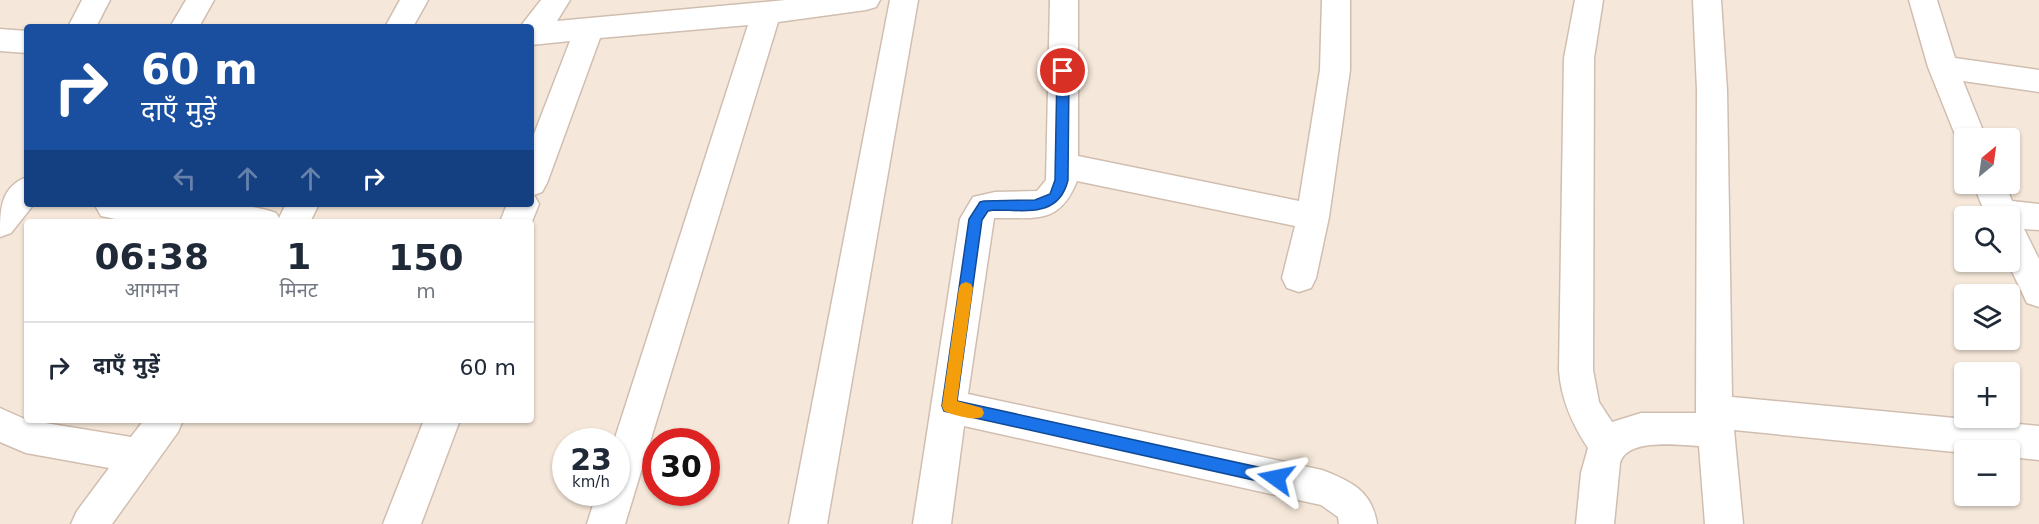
<!DOCTYPE html>
<html lang="hi">
<head>
<meta charset="utf-8">
<style>
	:root { --surface:#fff; --page:#f6f6f7; --text:#1f2937; --muted:#747a83; --line:#e0e1e3 }
	body { margin:0; font-family:"DejaVu Sans","Noto Sans Devanagari",sans-serif; background:var(--page); color:var(--text); height:100vh; display:flex; flex-direction:column; font-size:22px; white-space:nowrap }
	* { box-sizing:border-box; margin:0 }
	p { font-size:20px; color:var(--muted) }
	.icon { flex:none; width:33px; height:33px; fill:none; stroke:currentColor; stroke-width:2; stroke-linecap:round; stroke-linejoin:round }
	.map { position:relative; flex:1; overflow:hidden }
	.drawer { position:absolute; left:24px; top:219px; width:510px; height:204px; display:flex; flex-direction:column; background:var(--surface); border-radius:6px; box-shadow:0 2px 4px #0004 }
	.drawer>* { flex:none }
	.top-card { position:absolute; left:24px; top:24px; width:510px; height:183px; border-radius:6px; box-shadow:0 2px 4px #0004; background:#1a4fa0; color:#fff; overflow:hidden }
	.needle { width:39px; rotate:29deg }
	.controls { position:absolute; left:1954px; top:128px; display:grid; gap:12px }
	.controls a { display:grid; place-items:center; width:66px; height:66px; border-radius:6px; background:var(--surface); box-shadow:0 2px 4px #0004; font-size:30px }
	.speed { position:absolute; left:552px; top:428px; display:flex; gap:12px; font-size:30px; font-weight:700; text-align:center }
	.speed>* { display:grid; place-content:center; width:78px; height:78px; border-radius:50%; background:var(--surface); box-shadow:0 2px 4px #0004; line-height:1 }
	.speed small { font-size:15px; font-weight:400 }
	.speed .limit { border:9px solid #d22; background:#fff; color:#111 }
	.pin { position:absolute; display:grid; place-items:center; width:51px; height:51px; color:#fff; margin:-26px; border:3px solid #fff; border-radius:50%; box-shadow:0 2px 6px #0007 }
	.me { position:absolute; width:66px; margin:-33px; rotate:282deg; stroke-linejoin:round; filter:drop-shadow(0 0 4px #0008) }
	.turn { display:flex; align-items:center; gap:21px; height:126px; padding:0 18px; font-size:27px }
	.turn .icon { width:78px; height:78px; stroke-width:2.5 }
	.turn b { display:block; font-size:42px; line-height:51px }
	.lanes { display:flex; align-items:center; height:57px; padding:0 18px; background:#0003; justify-content:center; gap:30px; direction:ltr }
	.lanes .off { opacity:.35 }
	.eta { display:flex; justify-content:space-evenly; align-items:center; height:102px; text-align:center }
	.eta b { font-size:36px; font-weight:600; line-height:42px }
	ul { padding:0; list-style:none }
	li { display:flex; align-items:center; gap:18px; height:90px; padding:0 18px; border-top:2px solid var(--line) }
	li div { flex:1 }
	li b { display:block; font-size:22px }
	li em { font-style:normal }
	.map>svg:first-child { display:block }
	.residential { fill:#f5e8da; fill-rule:evenodd }
	.lines { fill:none; stroke-linecap:round; stroke-linejoin:round }
	.street-casing { stroke:#d1beb0; stroke-width:3 }
	.street { fill:#fff; fill-rule:evenodd }
	.route { fill:#1a73e8; stroke:#114b97; stroke-width:1.5 }
	.slow { fill:#f59e0b }
</style>
</head>
<body>
<div class="map">
<svg width="2039" height="524" viewBox="0 0 2039 524">
	<rect width="100%" height="100%" fill="#fdf6ec"/>
	<path class="residential" d="M0 0H2039V524H0ZM27 27H531V204H27ZM1965 138H2010V183H1965ZM1965 216H2010V261H1965ZM27 222H531V420H27ZM1965 294H2010V339H1965ZM1965 372H2010V417H1965ZM566 441H616V492H566ZM656 441H706V492H656ZM1965 450H2010V495H1965Z"/>
	<g class="lines">
		<g class="street-casing">
			<g id="street">
				<polygon points="82,0 110,0 96,27 68,27"/>
				<polygon points="186,0 214,0 199,27 170,27"/>
				<polygon points="400,0 428,0 413,27 385,27"/>
				<polygon points="541,0 570,0 557,21 786,0 880,0 876,7 866,10 778,22 625,524 587,524 597,492 616,492 616,441 614,441 748,25 600,38 547,183 542,192 534,195 539,204 531,224 531,222 500,222 507,204 531,204 531,142 570,41 531,45 531,27 520,27"/>
				<polygon points="890,0 918,0 827,524 789,524"/>
				<path d="M1050 0H1078V156L1299 201 1320 70 1322 0H1350V70L1329 217 1316 278 1311 288 1299 292 1287 288 1282 278 1295 226 1077 181C1059 226 1035 217 994 218L968 394 1322 470C1351 481 1372 491 1377 524H1339L1338 517 1321 505 964 426 951 524H913L960 219 973 197 995 192 1037 191 1046 180Z"/>
				<path d="M1575 0H1603L1594 58 1593 370 1599 402 1612 422 1641 413H1696L1697 90 1693 0H1721L1727 90 1732 397 2039 426V460L2010 457V450H1965V453L1734 430 1743 524H1705L1699 446C1678 445 1627 438 1620 463L1614 524H1576L1581 473 1588 448C1572 424 1561 399 1559 370L1564 58Z"/>
				<polygon points="1909,0 1937,0 1955,58 2039,70 2039,92 1963,81 1986,138 1965,138 1965,148 1960,147 1928,67"/>
				<polygon points="0,29 27,31 27,53 0,51"/>
				<path d="M27 177V204H34L11 233 0 237C0 210 0 187 27 177Z"/>
				<polygon points="1973,183 2005,183 2012,201 2039,204 2039,230 2024,229 2039,259 2039,307 2027,303 2007,261 2010,261 2010,216 1986,216"/>
				<path d="M98 204C148 204 231 197 276 213L279 218 286 204H319L310 222H130L101 216 96 207Z"/>
				<polygon points="0,408 27,420 131,437 144,420 183,420 178,432 112,524 71,524 77,511 109,468 26,453 0,442"/>
				<polygon points="424,420 460,420 421,524 383,524"/>
			</g>
		</g>
		<use href="#street" class="street"/>
	</g>
	<path class="route" d="M1063 66 1069 71 1068 180C1059 218 1025 210 994 210L988 211 982 220 957 401 1276 471 1281 473 1283 478 1281 483 1276 485 944 411 942 406 969 219 980 202 984 201 1035 200 1050 194 1055 180 1057 71Z"/>
	<path class="slow" d="M966 282 971 284 973 288 957 401 982 408 984 413 982 417C972 421 954 415 944 411L942 406 959 288 961 284Z"/>
</svg>
<div class="controls">
<a><svg class="needle" viewBox="-14 -14 28 28"><path d="M0-13l5 13h-10z" fill="#e53935"/><path d="M0 13l5-13h-10z" fill="#747a83"/></svg></a>
<a><svg class="icon" aria-label="search" viewBox="0 0 24 24"><circle cx="10" cy="10" r="6"/><path d="M15 15l6 6"/></svg></a>
<a><svg class="icon" aria-label="layers" viewBox="0 0 24 24"><path d="M12 4l9 5-9 5-9-5zM3 14l9 5 9-5"/></svg></a>
<a>+</a>
<a>−</a>
</div>
<div class="speed"><div>23<small>km/h</small></div><div class="limit">30</div></div>
<div class="pin" style="left:1063px;top:71px;background:#d93025"><svg class="icon" aria-label="arrive" viewBox="0 0 24 24"><path d="M6 21V4h12l-3 4 3 4H6"/></svg></div>
<svg class="me" style="left:1276px;top:478px" viewBox="-20 -20 40 40"><path d="M0-17L14 15 0 8-14 15z" fill="#1a73e8" stroke="#fff" stroke-width="4"/></svg>
<div class="top-card">
<div class="turn"><svg class="icon" aria-label="right" viewBox="0 0 24 24"><path d="M7 20v-9h11M14 6l5 5-5 5"/></svg><div><b>60 m</b>दाएँ मुड़ें</div></div>
<div class="lanes"><svg class="icon off" aria-label="left" viewBox="0 0 24 24"><path d="M17 20v-9H6M10 6l-5 5 5 5"/></svg><svg class="icon off" aria-label="ahead" viewBox="0 0 24 24"><path d="M12 20V5M6 11l6-6 6 6"/></svg><svg class="icon off" aria-label="ahead" viewBox="0 0 24 24"><path d="M12 20V5M6 11l6-6 6 6"/></svg><svg class="icon" aria-label="right" viewBox="0 0 24 24"><path d="M7 20v-9h11M14 6l5 5-5 5"/></svg></div>
</div>
<section class="drawer">
<div class="eta">
<div><b>06:38</b><p>आगमन</p></div>
<div><b>1</b><p>मिनट</p></div>
<div><b>150</b><p>m</p></div>
</div>
<ul>
<li><svg class="icon" aria-label="right" viewBox="0 0 24 24"><path d="M7 20v-9h11M14 6l5 5-5 5"/></svg><div><b>दाएँ मुड़ें</b></div><em>60 m</em></li>
</ul>
</section>
</div>
</body>
</html>
